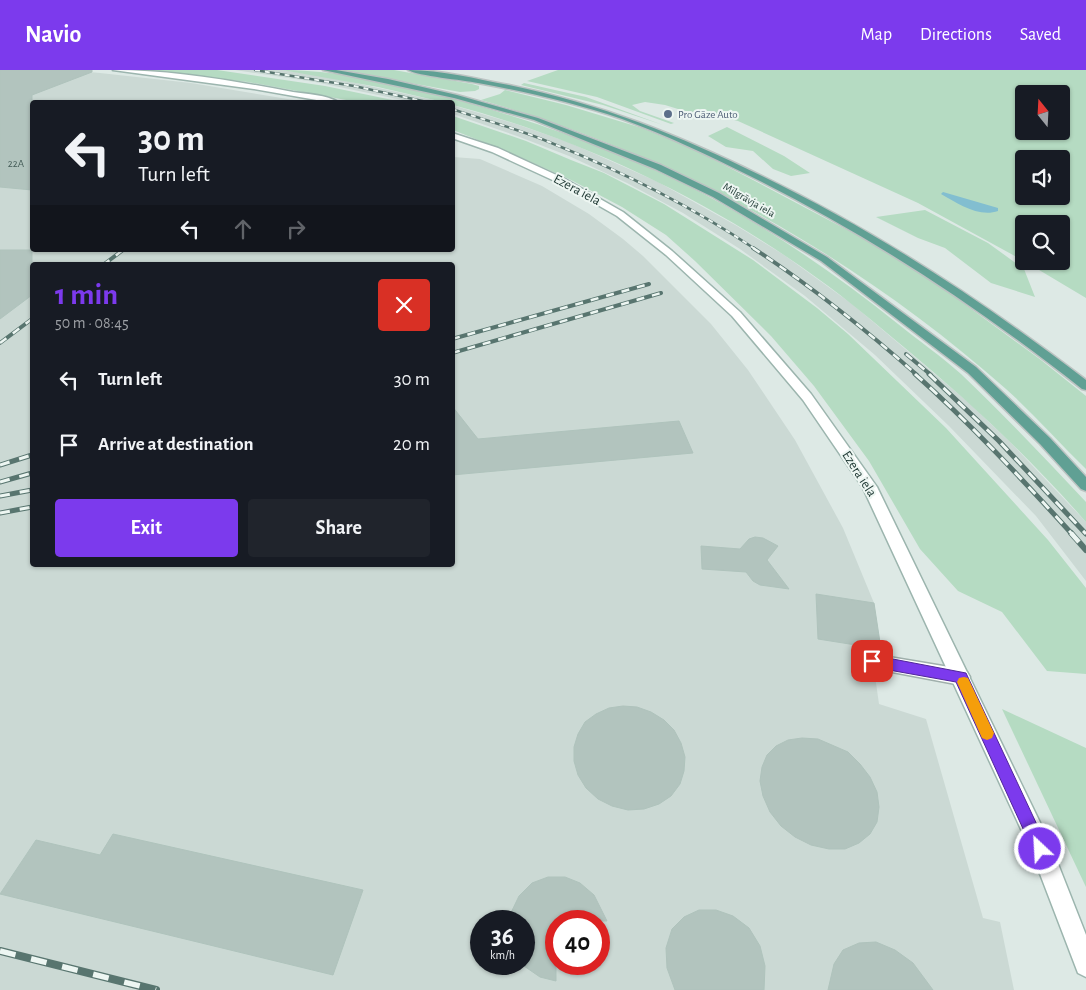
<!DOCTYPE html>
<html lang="en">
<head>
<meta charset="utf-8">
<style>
	:root { --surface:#171b24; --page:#20242c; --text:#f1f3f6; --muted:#9ea1a6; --accent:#7c3aed }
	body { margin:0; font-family:"Alegreya Sans",sans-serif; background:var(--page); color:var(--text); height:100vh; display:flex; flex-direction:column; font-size:19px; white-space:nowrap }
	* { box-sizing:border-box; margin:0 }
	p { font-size:16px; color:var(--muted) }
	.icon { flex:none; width:28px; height:28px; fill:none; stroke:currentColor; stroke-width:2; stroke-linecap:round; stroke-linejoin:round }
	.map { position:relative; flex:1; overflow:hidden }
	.sheet { position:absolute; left:30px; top:192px; width:425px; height:305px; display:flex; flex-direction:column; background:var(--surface); border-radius:5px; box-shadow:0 1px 4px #0004 }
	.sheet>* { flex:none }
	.top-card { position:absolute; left:30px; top:30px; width:425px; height:152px; border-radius:5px; box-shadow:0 1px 4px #0004; background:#171b24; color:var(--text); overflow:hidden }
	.needle { width:32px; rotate:342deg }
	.controls { position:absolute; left:1015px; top:15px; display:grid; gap:10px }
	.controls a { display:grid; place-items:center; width:55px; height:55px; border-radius:5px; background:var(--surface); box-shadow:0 1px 4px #0004; font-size:25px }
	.speed { position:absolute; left:470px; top:840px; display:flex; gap:10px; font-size:25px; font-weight:700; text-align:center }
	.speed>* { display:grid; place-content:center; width:65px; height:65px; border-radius:50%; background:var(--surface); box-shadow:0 1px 4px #0004; line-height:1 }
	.speed small { font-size:12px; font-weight:400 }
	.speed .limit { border:8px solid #d22; background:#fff; color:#111 }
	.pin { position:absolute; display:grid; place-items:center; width:42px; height:42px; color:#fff; margin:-21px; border-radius:10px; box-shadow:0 2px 8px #0006 }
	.me { position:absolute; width:55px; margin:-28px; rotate:335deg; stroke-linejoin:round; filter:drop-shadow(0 0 4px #0008) }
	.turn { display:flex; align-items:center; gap:18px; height:105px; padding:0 25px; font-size:22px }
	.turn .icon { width:65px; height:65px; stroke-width:2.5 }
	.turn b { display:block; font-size:35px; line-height:42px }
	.lanes { display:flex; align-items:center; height:48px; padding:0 25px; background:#0003; justify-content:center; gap:25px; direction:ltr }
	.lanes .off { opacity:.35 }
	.round { display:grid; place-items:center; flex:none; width:52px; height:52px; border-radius:5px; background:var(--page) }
	.summary { display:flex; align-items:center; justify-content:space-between; height:85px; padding:0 25px }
	h1 { font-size:30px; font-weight:700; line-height:38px; color:var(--accent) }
	.action { display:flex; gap:10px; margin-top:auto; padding:10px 25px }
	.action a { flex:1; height:58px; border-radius:5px; background:var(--accent); color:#fff; font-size:20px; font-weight:700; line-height:58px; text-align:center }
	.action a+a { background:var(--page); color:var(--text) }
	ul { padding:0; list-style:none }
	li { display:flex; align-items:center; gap:15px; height:65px; padding:0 25px }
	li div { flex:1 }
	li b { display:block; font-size:19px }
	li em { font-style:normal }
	header { display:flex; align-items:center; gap:30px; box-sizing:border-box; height:70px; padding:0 25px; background:var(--accent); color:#fff }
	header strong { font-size:24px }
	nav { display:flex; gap:28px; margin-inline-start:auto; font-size:18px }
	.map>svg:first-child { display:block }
	.built { fill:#cbd9d4; fill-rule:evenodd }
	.green { fill:#b5dbc2; fill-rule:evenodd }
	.water { fill:#82bed0 }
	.building { fill:#b2c4be; stroke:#afc3bc }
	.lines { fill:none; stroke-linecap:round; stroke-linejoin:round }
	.street-casing { stroke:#a0b0ac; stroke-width:3 }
	.secondary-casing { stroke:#9cb5ae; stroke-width:3 }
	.primary-casing { stroke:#bcc3c2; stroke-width:3 }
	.street { fill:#fff; fill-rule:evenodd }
	.secondary { fill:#fff; fill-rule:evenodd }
	.primary { fill:#60a094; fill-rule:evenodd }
	.rail-far4-casing { stroke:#58756f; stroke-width:2.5 }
	.rail-far3-casing { stroke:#58756f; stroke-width:4 }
	.rail-far2-casing { stroke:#58756f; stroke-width:5 }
	.rail-far1-casing { stroke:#58756f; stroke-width:6 }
	.rail-casing { stroke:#58756f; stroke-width:8 }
	.rail-far4 { stroke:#edf6f2; stroke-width:2; stroke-dasharray:5; stroke-linecap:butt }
	.rail-far3 { stroke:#edf6f2; stroke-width:2.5; stroke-dasharray:8; stroke-linecap:butt }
	.rail-far2 { stroke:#edf6f2; stroke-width:3; stroke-dasharray:10; stroke-linecap:butt }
	.rail-far1 { stroke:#edf6f2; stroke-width:4.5; stroke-dasharray:12; stroke-linecap:butt }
	.rail { stroke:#edf6f2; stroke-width:5.5; stroke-dasharray:16; stroke-linecap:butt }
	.route { fill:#7c3aed; stroke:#51269a }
	.slow { fill:#f59e0b }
	.service-dot { fill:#5c6f8a; stroke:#edf6f2; stroke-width:2 }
	.labels { text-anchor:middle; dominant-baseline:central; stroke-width:4; stroke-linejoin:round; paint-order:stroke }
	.far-service-label { font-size:11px; fill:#4e5e75; stroke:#edf6f2; text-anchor:start }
	.number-label { font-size:11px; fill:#435b56 }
	.far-street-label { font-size:11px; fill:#1e3833; stroke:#edf6f2 }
	.street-label { font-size:14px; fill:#1e3833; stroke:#edf6f2 }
</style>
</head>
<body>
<header>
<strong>Navio</strong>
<nav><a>Map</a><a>Directions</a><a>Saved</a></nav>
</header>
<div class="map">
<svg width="1086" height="920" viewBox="0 0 1086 920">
	<rect width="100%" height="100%" fill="#dde9e5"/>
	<g class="built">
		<path d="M0 0H66L100 3 191 13 306 32H32V180H452L453 87 480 89 542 116 589 144 623 169 643 186 711 254 748 300 795 370 843 458 874 533 881 579 871 578 879 634 926 649 983 848 1000 852 1014 920H0ZM32 195H452V495H32ZM481 851H524V894H481ZM556 851H599V894H556Z"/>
		<polygon points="235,0 282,0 328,7 443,32 412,32 315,12"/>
		<polygon points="452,35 516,54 568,72 658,112 737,156 784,185 852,234 968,332 1013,375 1086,452 1086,511 1036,446 949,356 875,285 805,226 740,179 683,143 627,113 569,86 517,66 453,44"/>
	</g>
	<g class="green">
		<polygon points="141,0 217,0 325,16 402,32 357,32 248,12"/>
		<path d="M282 0C348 0 426 20 489 39 575 65 659 97 736 142 793 175 847 213 898 254 919 271 941 286 961 304 1004 345 1045 388 1086 432V452C1031 389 969 331 905 278 876 254 848 230 817 208 708 129 583 70 453 35L452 32H443L378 17Z"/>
		<polygon points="339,0 394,0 472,14 479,16 479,19 475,21 460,22"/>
		<path d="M558 0H1086V228L1024 191H1061V154H1024V191L918 133 738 51 702 42 691 43 665 35 645 32 632 35 640 41 674 53 671 54 597 27 527 11ZM1024 24H1061V61H1024ZM1024 89H1061V126H1024Z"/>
		<polygon points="524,13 586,27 663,55 603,35 521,15"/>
		<path d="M505 20 566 35 642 58 693 79 755 111 870 172 933 211 1041 290 1086 326V399C1059 373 1034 344 1006 319 854 185 676 85 481 30L500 24Z"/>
		<polygon points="453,46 526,71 571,90 604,103 664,134 753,190 817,238 848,264 946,358 1048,470 1086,518 1086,604 1047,601 1002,542 958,521 920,479 869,391 814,316 771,266 695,191 666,165 622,137 571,110 518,86 453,60"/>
		<polygon points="727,57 784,86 810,103 791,106 773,99 753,81 726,77 708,66"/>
		<polygon points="925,140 988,173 1024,199 1035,227 991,213 945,178 918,168 876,147"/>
		<polygon points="1002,639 1086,678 1086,817 1085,815"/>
	</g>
	<path class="water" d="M943 122 998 138V141C979 148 957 133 941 124Z"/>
	<g class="building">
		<polygon points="0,0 92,0 92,2 32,25 32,120 0,117"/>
		<polygon points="0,180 32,180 32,225 0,249"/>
		<polygon points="452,336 478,369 679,351 693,383 452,405"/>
		<polygon points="755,467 763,468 778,476 767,490 789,519 760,515 753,511 746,502 702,499 701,476 740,479 749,469"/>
		<polygon points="816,524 874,533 881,579 818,569"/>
		<polygon points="623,636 637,637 651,642 664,650 674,660 681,673 685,687 684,701 680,714 671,726 659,734 644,739 628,740 612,736 598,729 586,718 578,705 574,691 574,677 578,664 585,652 596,644 609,638"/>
		<polygon points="802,668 818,669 848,682 860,694 870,707 877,722 879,737 877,752 870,764 859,773 845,779 829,779 811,775 795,767 781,756 770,742 763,726 760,711 762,697 767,685 776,676 788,670"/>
		<polygon points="113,764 363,820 333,905 0,824 36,770 100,785"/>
		<polygon points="548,807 565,807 580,813 594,825 607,851 556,851 556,911 540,907 524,896 524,851 507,851 519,826 532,813"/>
		<polygon points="699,840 716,840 733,846 749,858 760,876 765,896 764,920 675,920 667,898 666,878 672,859 684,847"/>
		<polygon points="876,872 895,880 913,893 933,920 828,920 834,894 843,880 859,873"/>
	</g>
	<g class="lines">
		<g class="street-casing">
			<polygon id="street" points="871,584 961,599 967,602 970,607 967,612 961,615 871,598 865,596 862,591 865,586"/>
		</g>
		<g class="secondary-casing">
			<g id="secondary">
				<path d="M113 0C173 0 235 11 293 22 307 24 327 25 338 32H328L254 19Z"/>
				<polygon points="452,63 498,78 565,109 623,142 672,181 740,242 811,324 877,417 1049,771 1086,865 1086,907 1078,903 1032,783 863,418 803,330 732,246 666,185 617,146 559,113 492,82 452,68"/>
			</g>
		</g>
		<g class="primary-casing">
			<g id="primary">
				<polygon points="323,0 336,0 388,9 457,25 538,48 661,95 719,123 827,187 976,297 1050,368 1086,407 1086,421 1081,419 1040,374 968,303 821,191 713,127 655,99 534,50 454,28"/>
				<path d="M408 0C442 0 476 9 509 15 601 34 678 65 762 106 878 162 984 232 1086 310V320L1082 319C978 237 869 165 750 106 708 85 666 65 622 49 575 33 527 22 478 13 463 10 418 6 408 0Z"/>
			</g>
		</g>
		<use href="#street" class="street"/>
		<use href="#secondary" class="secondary"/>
		<use href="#primary" class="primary"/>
		<g class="rail-far4-casing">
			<g id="rail-far4">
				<polyline points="255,0 354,16 427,32"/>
				<path d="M452 39C484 50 518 59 549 72 621 101 691 136 755 179"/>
			</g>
		</g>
		<g class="rail-far3-casing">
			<g id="rail-far3">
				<path d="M753 178C811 216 865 259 917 305"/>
				<polyline points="103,195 123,180"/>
				<polyline points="452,269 649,214"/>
				<polyline points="0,273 32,249"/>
				<polyline points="452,283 661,223"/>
				<polyline points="906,284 931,305"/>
			</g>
		</g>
		<g class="rail-far2-casing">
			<g id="rail-far2">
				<path d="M915 304C971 354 1022 409 1072 464"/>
				<polyline points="929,304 999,371 1086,464"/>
				<polyline points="0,395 32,385"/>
				<polyline points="0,412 32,403"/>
				<polyline points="0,426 32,420"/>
				<polyline points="0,443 32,437"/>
			</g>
		</g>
		<g class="rail-far1-casing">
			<polyline id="rail-far1" points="1071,463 1086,480"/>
		</g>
		<g class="rail-casing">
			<polyline id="rail" points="0,881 156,920"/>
		</g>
		<use href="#rail-far4" class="rail-far4"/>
		<use href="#rail-far3" class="rail-far3"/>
		<use href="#rail-far2" class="rail-far2"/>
		<use href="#rail-far1" class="rail-far1"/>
		<use href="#rail" class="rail"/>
	</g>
	<polygon class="route" points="872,585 966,603 1046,774 1049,779 1046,785 1040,787 1035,785 956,612 872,597 867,595 865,591 867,587"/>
	<polygon class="slow" points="964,607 968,608 992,659 994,663 992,668 987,670 982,668 957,612 959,608"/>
	<circle class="service-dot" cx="668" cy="44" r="5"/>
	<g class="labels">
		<g class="far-service-label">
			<text x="678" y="44">Pro Gāze Auto</text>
		</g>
		<g class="number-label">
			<text x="16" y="93">22A</text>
		</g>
		<g class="far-street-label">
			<text transform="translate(749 130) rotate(30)">Mīlgrāvja iela</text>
		</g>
		<g class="street-label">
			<text transform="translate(577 120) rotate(28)">Ezera iela</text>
			<text transform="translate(859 404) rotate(57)">Ezera iela</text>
		</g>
	</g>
</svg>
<div class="controls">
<a><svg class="needle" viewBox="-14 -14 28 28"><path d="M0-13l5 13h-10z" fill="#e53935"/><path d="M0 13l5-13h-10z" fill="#9ea1a6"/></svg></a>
<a><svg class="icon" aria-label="sound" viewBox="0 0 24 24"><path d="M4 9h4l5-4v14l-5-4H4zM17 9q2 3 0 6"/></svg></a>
<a><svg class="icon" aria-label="search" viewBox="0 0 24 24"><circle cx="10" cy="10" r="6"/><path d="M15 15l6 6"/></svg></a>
</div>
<div class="speed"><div>36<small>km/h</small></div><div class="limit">40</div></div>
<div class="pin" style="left:872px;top:591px;background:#d93025"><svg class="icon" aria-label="arrive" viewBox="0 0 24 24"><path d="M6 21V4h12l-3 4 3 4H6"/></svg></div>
<svg class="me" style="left:1040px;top:779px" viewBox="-20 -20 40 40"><circle r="17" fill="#7c3aed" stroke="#fff" stroke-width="3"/><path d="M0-11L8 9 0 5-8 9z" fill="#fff"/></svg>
<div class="top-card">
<div class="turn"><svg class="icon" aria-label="left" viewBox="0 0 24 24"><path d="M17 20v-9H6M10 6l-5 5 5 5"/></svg><div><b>30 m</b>Turn left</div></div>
<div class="lanes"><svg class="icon" aria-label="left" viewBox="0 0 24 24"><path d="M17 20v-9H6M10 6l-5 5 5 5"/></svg><svg class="icon off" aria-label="ahead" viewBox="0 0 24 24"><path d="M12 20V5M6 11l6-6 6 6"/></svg><svg class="icon off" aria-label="right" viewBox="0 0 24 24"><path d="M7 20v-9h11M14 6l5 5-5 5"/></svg></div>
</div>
<section class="sheet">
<div class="summary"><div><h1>1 min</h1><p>50 m · 08:45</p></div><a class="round" style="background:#d93025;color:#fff"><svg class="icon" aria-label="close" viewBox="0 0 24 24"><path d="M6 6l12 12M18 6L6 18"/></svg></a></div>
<ul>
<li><svg class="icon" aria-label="left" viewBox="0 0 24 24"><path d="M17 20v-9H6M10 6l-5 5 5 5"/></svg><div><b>Turn left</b></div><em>30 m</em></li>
<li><svg class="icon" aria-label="arrive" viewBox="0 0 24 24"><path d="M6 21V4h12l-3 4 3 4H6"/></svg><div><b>Arrive at destination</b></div><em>20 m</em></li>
</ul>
<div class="action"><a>Exit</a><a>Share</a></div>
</section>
</div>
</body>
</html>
